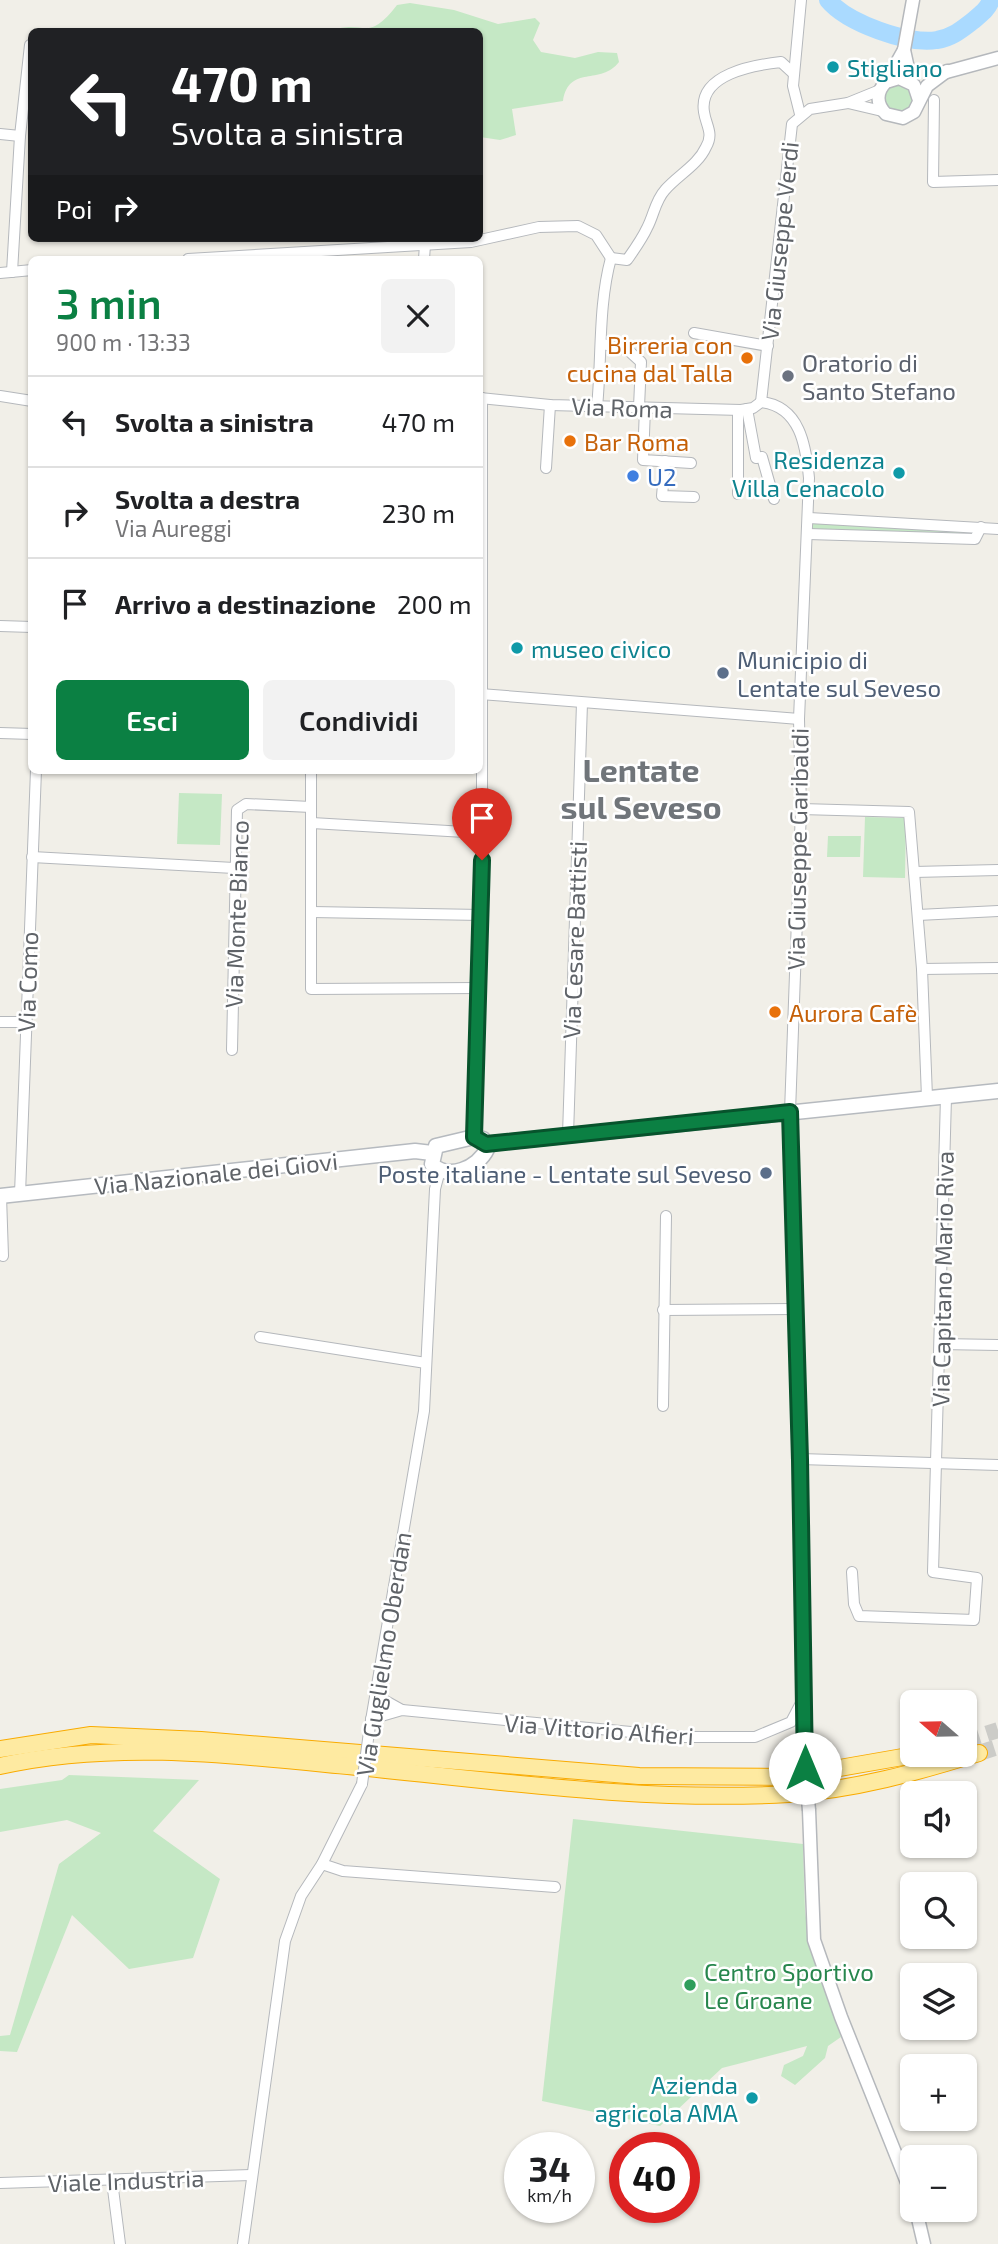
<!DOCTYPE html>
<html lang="it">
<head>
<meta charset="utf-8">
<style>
	:root { --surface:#fff; --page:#f2f2f2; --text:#202124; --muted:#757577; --line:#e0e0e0; --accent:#0b8043 }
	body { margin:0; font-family:"Exo 2",sans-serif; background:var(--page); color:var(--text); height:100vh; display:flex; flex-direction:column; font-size:26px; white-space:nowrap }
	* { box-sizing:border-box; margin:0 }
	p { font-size:23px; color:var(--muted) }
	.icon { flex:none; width:38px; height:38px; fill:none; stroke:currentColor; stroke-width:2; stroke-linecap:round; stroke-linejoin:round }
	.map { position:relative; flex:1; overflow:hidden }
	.details { position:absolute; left:28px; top:256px; width:455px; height:518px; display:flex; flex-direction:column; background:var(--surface); border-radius:10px; box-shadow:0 2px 5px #0004 }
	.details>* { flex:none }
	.banner { position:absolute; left:28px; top:28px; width:455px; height:214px; border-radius:10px; box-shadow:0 2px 5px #0004; background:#202124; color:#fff; overflow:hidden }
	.needle { width:46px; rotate:290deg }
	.tools { position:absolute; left:900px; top:1690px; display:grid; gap:14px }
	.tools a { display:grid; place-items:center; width:77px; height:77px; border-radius:10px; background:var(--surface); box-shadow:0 2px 5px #0004; font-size:35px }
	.speed { position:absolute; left:504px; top:2132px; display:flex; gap:14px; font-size:35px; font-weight:700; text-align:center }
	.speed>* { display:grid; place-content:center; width:91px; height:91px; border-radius:50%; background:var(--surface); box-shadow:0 2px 5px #0004; line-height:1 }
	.speed small { font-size:18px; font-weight:400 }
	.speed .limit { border:10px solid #d22; background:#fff; color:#111 }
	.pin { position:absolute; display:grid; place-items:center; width:60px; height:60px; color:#fff; margin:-72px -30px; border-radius:50% 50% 50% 0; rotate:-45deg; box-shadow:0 0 7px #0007 }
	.pin .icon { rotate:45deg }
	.me { position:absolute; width:77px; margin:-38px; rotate:0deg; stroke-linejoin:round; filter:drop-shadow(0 0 5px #0008) }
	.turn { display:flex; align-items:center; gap:24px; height:147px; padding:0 28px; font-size:32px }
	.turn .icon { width:91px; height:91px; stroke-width:2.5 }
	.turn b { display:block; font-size:49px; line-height:60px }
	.then { display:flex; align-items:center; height:66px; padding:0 28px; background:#0003; gap:14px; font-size:26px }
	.round { display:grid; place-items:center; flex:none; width:74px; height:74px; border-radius:10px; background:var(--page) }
	.overview { display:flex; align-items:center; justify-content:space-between; height:119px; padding:0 28px }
	h1 { font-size:42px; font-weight:600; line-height:52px; color:var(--accent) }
	.action { display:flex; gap:14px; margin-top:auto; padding:14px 28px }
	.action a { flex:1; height:80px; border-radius:10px; background:var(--accent); color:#fff; font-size:28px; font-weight:600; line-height:80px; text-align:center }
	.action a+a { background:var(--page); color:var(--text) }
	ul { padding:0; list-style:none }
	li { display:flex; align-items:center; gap:21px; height:91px; padding:0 28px; border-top:2px solid var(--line) }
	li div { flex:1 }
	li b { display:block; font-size:26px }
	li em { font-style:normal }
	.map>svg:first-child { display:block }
	.green { fill:#c5e8c5 }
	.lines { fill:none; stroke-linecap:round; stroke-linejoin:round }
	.river { stroke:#aadaff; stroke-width:18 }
	.trunk-tunnel { stroke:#ccccc8; stroke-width:16; stroke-dasharray:16 8; stroke-linecap:butt }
	.minor-casing { stroke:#b5b8bc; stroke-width:12 }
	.tertiary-casing { stroke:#b5b8bc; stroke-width:15 }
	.secondary-casing { stroke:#b6babf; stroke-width:17 }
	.trunk-casing { stroke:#f9ab00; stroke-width:18 }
	.minor { stroke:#fff; stroke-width:10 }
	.tertiary { stroke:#fff; stroke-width:12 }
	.secondary { stroke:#fff; stroke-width:14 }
	.trunk { stroke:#feeaa1; stroke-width:16 }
	.minor-bridge-casing { stroke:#b5b8bc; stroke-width:12; stroke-linecap:butt }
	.tertiary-bridge-casing { stroke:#b5b8bc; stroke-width:15; stroke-linecap:butt }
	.minor-bridge { stroke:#fff; stroke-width:10 }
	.tertiary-bridge { stroke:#fff; stroke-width:12 }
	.route-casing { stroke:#07532c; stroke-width:18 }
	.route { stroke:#0b8043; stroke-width:12 }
	.culture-dot { fill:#0f9aa8; stroke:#fff; stroke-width:2.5 }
	.food-dot { fill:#e8710a; stroke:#fff; stroke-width:2.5 }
	.worship-dot { fill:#6b7280; stroke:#fff; stroke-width:2.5 }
	.shop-dot { fill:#3f7fe0; stroke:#fff; stroke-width:2.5 }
	.service-dot { fill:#5c6f8a; stroke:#fff; stroke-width:2.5 }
	.leisure-dot { fill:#2e9e5b; stroke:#fff; stroke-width:2.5 }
	.labels { text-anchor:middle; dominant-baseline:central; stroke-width:5; stroke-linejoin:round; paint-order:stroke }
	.culture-label { font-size:24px; fill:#0d838f; stroke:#fff; text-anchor:start }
	.street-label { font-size:24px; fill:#5f6368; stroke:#fff }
	.food-label { font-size:24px; fill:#c56008; stroke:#fff; text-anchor:start }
	.worship-label { font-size:24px; fill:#5b616d; stroke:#fff; text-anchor:start }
	.shop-label { font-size:24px; fill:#366cbe; stroke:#fff; text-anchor:start }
	.service-label { font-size:24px; fill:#4e5e75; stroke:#fff; text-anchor:start }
	.leisure-label { font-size:24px; fill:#27864d; stroke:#fff; text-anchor:start }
	.district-label { font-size:32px; font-weight:bold; fill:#70757a; stroke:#fff }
</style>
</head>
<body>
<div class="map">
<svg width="998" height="2244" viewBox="0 0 998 2244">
	<rect width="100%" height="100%" fill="#f1efe8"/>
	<g class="green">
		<path d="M410 3 454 10 498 24 535 18 540 23 533 40 541 52 575 58 598 52 617 53 619 62C601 86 569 64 563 101L512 109 516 135 500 140 480 137V32L331 31C365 18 366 45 397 5Z"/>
		<polygon points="906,82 916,97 908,113 886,112 882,91 885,86"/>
		<polygon points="812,523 974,530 973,534 812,529"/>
		<polygon points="179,793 222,794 220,845 177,844"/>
		<polygon points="865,817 906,818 905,878 863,877"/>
		<polygon points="828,836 861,836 860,857 827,857"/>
		<polygon points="69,1775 199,1780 153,1831 220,1879 193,1958 129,1969 72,1915 17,2052 0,2051 0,2036 10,2035 59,1864 101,1833 67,1820 0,1832 0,1789 62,1780"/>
		<polygon points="573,1819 803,1844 805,1911 809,1938 841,2037 828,2046 825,2058 795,2085 781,2076 784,2065 803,2056 807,2046 722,2068 660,2126 542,2101"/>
	</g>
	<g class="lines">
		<path class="river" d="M828 0C847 23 908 45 937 40 952 38 962 29 974 20 982 13 987 10 991 0"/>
		<g class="trunk-tunnel">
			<polyline points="964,1741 998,1730"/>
			<polyline points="979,1753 998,1747"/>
		</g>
		<g class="minor-casing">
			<g id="minor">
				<polyline points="934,100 933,182 998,180"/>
				<polyline points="848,103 882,111"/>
				<polyline points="800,114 793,86 801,0"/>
				<polyline points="0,134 20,136"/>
				<path d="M611 258 627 260C634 250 642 239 647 228 654 215 655 201 665 190 678 175 698 165 706 147 714 133 706 126 704 112 698 74 754 65 781 62L793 73"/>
				<polyline points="188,259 471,242 539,227 578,226 596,235 611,258"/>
				<polyline points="424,259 425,245"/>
				<polyline points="12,272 20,136 30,45"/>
				<polyline points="0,273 32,270"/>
				<polyline points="694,333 768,346"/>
				<polyline points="603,344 629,351 641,362 639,407"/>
				<polyline points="0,396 32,401"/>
				<polyline points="480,398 550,405 741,410 753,408 761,402"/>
				<path d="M761 402C800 406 806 446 809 478L799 719 801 809 790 1112"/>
				<polyline points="761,402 792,124 810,109 848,103 880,90"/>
				<path d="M597 407C602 357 598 306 611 258"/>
				<polyline points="645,408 643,460 691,463"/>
				<polyline points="747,409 756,458 762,457 774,499"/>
				<polyline points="665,461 662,496 694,497"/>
				<polyline points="546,468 550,405"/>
				<polyline points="738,494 738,410"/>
				<polyline points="809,518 998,529"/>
				<polyline points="808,534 975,539 981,527"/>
				<polyline points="0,626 32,627"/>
				<polyline points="480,694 799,719"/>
				<polyline points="0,733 32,734"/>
				<polyline points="311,770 311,989 480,988"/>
				<polyline points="801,809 909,812 922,969 927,1097"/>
				<polyline points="312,823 482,833"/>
				<polyline points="32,857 234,868"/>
				<polyline points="914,872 998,870"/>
				<polyline points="312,912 481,915"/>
				<polyline points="918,915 998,911"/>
				<polyline points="922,969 998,968"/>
				<polyline points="0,1022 26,1022"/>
				<polyline points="232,1050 237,810 246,804 311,807"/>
				<polyline points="568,1135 582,703"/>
				<polyline points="474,1137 482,833 482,398"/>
				<polyline points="20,1194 36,770"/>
				<polyline points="1,1196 3,1256"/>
				<polyline points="663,1310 796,1309"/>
				<polyline points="260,1337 426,1363"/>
				<polyline points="940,1344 998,1345"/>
				<polyline points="663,1406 666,1216"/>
				<polyline points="800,1459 998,1465"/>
				<polyline points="852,1572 854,1604 859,1616 974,1620 977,1578 933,1572 946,1097"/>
				<polyline points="375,1695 402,1710"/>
				<polyline points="371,1719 402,1710 683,1737 755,1737 791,1722 802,1701"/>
				<polyline points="369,1732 424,1411 435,1189 440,1170"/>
				<polyline points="322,1864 343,1871 555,1887"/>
				<polyline points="112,2181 120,2244"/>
				<polyline points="0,2183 251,2175"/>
				<polyline points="243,2244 285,1941 301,1896 322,1864 362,1784"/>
			</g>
		</g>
		<g class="tertiary-casing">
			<g id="tertiary">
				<polyline points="939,74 998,58"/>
				<polyline points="886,82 904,50"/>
				<polyline points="911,82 904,50 913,0"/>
				<path d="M919 100 914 85 899 78 886 82C876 92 876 104 886 114L903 118 914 112 927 86 947 71"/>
				<polyline points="790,1112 800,1459 805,1768"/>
				<polyline points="809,1810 814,1940 841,2017 912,2195"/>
				<polyline points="916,2210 924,2244"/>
			</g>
		</g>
		<g class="secondary-casing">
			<g id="secondary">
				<path d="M474 1137 483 1139 487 1149C478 1168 448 1181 432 1164L436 1146Z"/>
				<polyline points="486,1144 998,1091"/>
				<polyline points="0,1196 415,1151 432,1153"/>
			</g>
		</g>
		<g class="trunk-casing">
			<g id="trunk">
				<polyline points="0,1749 91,1735 201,1740 639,1776 788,1777 914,1755"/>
				<path d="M0 1766C107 1742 218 1753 326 1764 479 1778 635 1803 789 1794 854 1790 918 1772 979 1753"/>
			</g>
		</g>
		<use href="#minor" class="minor"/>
		<use href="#tertiary" class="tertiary"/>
		<use href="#secondary" class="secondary"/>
		<use href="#trunk" class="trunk"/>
		<g class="minor-bridge-casing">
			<polyline id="minor-bridge" points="362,1784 369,1732"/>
		</g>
		<g class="tertiary-bridge-casing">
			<polyline id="tertiary-bridge" points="805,1768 809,1810"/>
		</g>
		<use href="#minor-bridge" class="minor-bridge"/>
		<use href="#tertiary-bridge" class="tertiary-bridge"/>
	</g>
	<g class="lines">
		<g class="route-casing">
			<polyline id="route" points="482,860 474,1137 486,1144 790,1112 800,1460 805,1768"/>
		</g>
		<use href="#route" class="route"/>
	</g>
	<g class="culture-dot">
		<circle cx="833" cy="67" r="7"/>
		<circle cx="899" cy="473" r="7"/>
		<circle cx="517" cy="648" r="7"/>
		<circle cx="752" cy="2098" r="7"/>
	</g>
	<g class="food-dot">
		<circle cx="747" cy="358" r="7"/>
		<circle cx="570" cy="441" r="7"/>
		<circle cx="775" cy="1012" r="7"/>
	</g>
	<circle class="worship-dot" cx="788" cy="376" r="7"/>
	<circle class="shop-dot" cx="633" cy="476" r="7"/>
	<g class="service-dot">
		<circle cx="723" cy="673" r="7"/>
		<circle cx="766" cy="1173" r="7"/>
	</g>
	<circle class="leisure-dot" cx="690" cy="1985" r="7"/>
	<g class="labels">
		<g class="culture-label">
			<text x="847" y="67">Stigliano</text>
			<text x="885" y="459" text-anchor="end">Residenza<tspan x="885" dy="28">Villa Cenacolo</tspan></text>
			<text x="531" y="648">museo civico</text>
			<text x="738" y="2084" text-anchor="end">Azienda<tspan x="738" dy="28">agricola AMA</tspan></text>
		</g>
		<g class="street-label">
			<text transform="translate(779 241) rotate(-84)">Via Giuseppe Verdi</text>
			<text transform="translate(622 407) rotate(2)">Via Roma</text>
			<text transform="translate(797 849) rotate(-89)">Via Giuseppe Garibaldi</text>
			<text transform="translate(236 914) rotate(-88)">Via Monte Bianco</text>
			<text transform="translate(574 940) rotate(-88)">Via Cesare Battisti</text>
			<text transform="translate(27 982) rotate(-88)">Via Como</text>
			<text transform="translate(216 1173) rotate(-6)">Via Nazionale dei Giovi</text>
			<text transform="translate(942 1279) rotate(-89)">Via Capitano Mario Riva</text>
			<text transform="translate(383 1654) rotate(-81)">Via Guglielmo Oberdan</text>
			<text transform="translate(599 1729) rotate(4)">Via Vittorio Alfieri</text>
			<text transform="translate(126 2180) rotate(-2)">Viale Industria</text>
		</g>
		<g class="food-label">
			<text x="733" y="344" text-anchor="end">Birreria con<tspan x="733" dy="28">cucina dal Talla</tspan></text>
			<text x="584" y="441">Bar Roma</text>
			<text x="789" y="1012">Aurora Cafè</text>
		</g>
		<g class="worship-label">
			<text x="802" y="362">Oratorio di<tspan x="802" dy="28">Santo Stefano</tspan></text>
		</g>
		<g class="shop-label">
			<text x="647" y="476">U2</text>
		</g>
		<g class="service-label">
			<text x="737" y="659">Municipio di<tspan x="737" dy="28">Lentate sul Seveso</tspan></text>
			<text x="752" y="1173" text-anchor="end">Poste italiane - Lentate sul Seveso</text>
		</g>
		<g class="leisure-label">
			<text x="704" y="1971">Centro Sportivo<tspan x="704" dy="28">Le Groane</tspan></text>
		</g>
		<g class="district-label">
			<text x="641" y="769">Lentate<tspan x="641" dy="37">sul Seveso</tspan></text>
		</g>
	</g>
</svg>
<div class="tools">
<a><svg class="needle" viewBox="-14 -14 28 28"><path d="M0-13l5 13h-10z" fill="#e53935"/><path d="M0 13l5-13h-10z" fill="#757577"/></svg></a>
<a><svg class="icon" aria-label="sound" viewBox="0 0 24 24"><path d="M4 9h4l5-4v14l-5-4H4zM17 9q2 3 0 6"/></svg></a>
<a><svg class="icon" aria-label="search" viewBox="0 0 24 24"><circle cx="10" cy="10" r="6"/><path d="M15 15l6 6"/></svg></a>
<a><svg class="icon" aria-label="layers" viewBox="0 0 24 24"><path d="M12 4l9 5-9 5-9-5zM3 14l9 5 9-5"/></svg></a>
<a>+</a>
<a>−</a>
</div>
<div class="speed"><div>34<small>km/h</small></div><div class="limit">40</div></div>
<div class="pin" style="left:482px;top:860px;background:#d93025"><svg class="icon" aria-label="arrive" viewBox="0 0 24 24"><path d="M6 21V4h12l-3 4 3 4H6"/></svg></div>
<svg class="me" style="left:805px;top:1768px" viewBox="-20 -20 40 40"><circle r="19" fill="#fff"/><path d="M0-13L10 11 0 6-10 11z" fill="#0b8043"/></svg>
<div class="banner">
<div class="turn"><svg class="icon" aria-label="left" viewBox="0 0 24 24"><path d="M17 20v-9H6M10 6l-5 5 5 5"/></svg><div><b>470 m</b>Svolta a sinistra</div></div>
<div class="then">Poi<svg class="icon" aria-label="right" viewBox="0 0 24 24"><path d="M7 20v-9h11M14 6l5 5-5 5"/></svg></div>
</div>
<section class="details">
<div class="overview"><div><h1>3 min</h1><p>900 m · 13:33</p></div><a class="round"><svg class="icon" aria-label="close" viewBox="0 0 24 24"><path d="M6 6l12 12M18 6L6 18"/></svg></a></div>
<ul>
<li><svg class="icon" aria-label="left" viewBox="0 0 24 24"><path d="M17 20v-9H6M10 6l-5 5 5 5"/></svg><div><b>Svolta a sinistra</b></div><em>470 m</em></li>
<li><svg class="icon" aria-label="right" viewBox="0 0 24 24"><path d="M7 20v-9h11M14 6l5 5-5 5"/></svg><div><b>Svolta a destra</b><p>Via Aureggi</p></div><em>230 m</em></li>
<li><svg class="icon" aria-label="arrive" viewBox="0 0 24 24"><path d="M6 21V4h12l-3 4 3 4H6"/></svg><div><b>Arrivo a destinazione</b></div><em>200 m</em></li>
</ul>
<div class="action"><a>Esci</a><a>Condividi</a></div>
</section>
</div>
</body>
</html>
